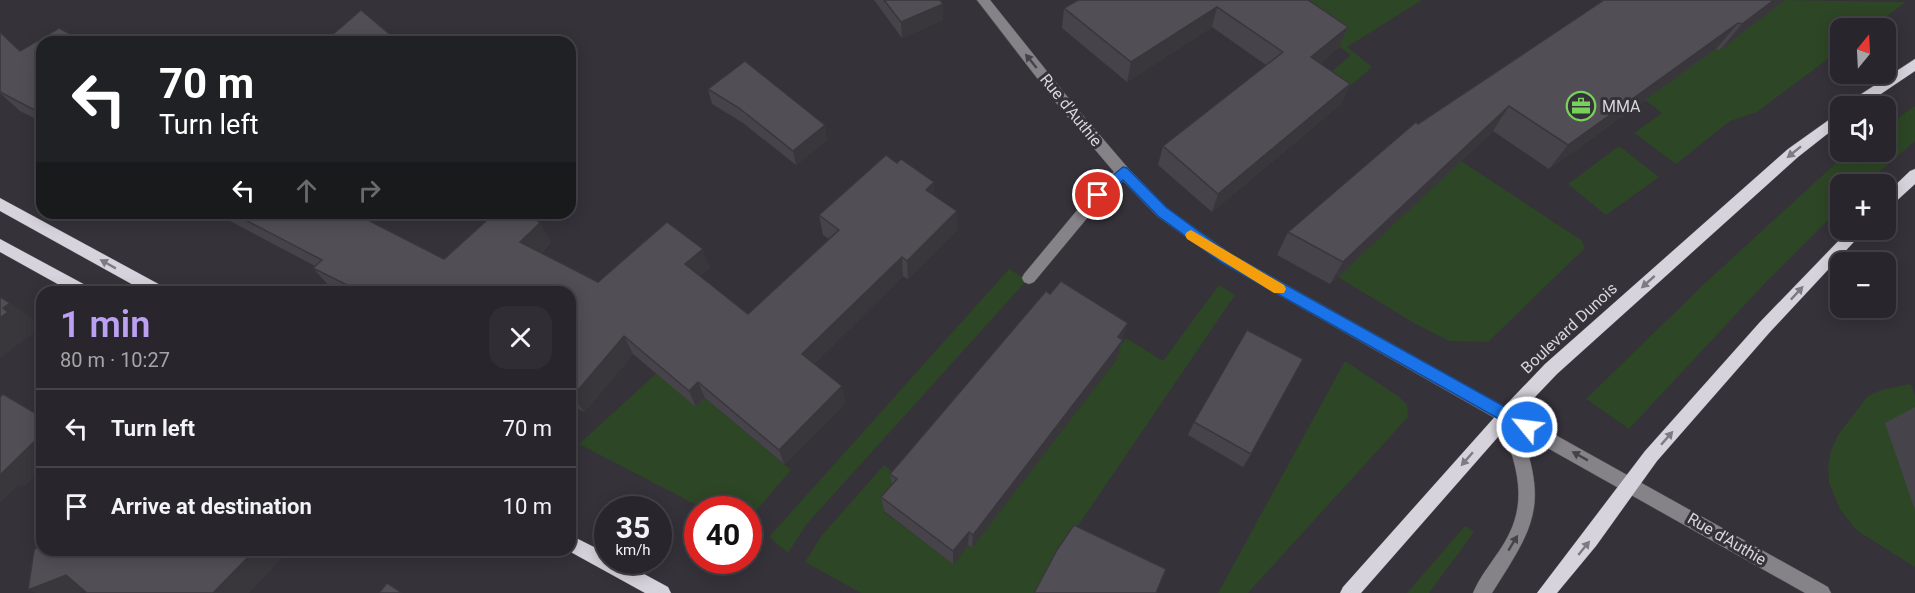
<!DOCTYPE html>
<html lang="en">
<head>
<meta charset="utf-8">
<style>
	:root { --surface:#28262c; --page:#302e34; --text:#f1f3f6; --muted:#a5a5a9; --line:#444348; --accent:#bca0f2 }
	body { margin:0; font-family:Roboto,sans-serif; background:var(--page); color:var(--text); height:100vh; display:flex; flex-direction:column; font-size:22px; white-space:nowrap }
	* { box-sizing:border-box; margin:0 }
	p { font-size:20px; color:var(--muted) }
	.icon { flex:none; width:33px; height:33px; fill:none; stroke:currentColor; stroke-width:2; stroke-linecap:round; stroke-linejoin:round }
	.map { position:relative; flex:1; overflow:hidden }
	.sheet { position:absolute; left:36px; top:286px; width:540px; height:270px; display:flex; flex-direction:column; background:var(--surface); border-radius:18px; box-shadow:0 3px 15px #0003,0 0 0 2px var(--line) }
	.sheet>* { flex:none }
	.guide { position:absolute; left:36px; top:36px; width:540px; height:183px; border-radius:18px; box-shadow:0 3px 15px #0003,0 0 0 2px var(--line); background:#202124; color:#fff; overflow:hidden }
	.needle { width:39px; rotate:18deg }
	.controls { position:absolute; left:1830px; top:18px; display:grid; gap:12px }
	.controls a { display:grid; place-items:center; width:66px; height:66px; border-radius:12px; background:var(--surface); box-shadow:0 3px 15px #0003,0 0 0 2px var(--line); font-size:30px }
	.speed { position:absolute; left:594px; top:496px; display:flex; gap:12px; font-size:30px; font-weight:700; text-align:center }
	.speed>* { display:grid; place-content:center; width:78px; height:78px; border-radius:50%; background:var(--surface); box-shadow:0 3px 15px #0003,0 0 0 2px var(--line); line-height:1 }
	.speed small { font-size:15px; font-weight:400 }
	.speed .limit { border:9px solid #d22; background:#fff; color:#111 }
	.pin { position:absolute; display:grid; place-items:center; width:51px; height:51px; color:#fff; margin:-26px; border:3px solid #fff; border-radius:50%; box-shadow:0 2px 6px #0007 }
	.me { position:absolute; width:66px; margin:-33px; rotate:299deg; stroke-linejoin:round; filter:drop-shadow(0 0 4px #0008) }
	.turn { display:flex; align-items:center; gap:21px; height:126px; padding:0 24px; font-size:27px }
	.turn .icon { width:78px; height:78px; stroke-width:2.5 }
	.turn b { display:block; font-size:42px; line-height:51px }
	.lanes { display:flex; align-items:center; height:57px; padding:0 24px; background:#0003; justify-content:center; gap:30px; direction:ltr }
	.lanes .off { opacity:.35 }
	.round { display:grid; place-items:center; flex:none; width:63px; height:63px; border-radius:18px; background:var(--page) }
	.head { display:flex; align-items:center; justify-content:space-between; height:102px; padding:0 24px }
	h1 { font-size:36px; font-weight:600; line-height:45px; color:var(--accent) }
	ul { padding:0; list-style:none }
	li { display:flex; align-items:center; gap:18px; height:78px; padding:0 24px; border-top:2px solid var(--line) }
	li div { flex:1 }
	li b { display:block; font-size:22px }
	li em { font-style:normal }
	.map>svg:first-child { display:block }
	.green { fill:#2d4625 }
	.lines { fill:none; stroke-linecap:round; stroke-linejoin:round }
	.minor-casing { stroke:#525057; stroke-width:1 }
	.major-casing { stroke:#525057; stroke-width:1 }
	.minor { fill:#858388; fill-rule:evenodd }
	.major { fill:#d7d3dc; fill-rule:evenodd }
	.wall { fill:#47434a }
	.shaded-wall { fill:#39373c }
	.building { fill:#524e56; stroke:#39373c; stroke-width:1.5 }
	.oneway { fill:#45424a }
	.oneway2 { fill:#7e7a83 }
	.route { fill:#1a73e8; stroke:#114b97; stroke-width:1.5 }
	.slow { fill:#f59e0b }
	.labels { text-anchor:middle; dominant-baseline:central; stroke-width:6; stroke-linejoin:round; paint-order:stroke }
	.poi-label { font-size:16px; fill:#d8d6db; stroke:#35323a; text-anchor:start }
	.street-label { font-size:16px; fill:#d8d6db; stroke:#35323a }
</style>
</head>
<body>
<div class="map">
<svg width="1915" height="593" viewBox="0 0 1915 593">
	<rect width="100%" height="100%" fill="#35323a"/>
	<g class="green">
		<polygon points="1305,0 1422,0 1347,47 1372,67 1349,87 1329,74 1351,55 1287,11"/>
		<polygon points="1785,0 1906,2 1870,28 1840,28 1840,50 1757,112 1730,121 1676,164 1634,133 1662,113 1645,100 1681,30 1720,50"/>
		<polygon points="1915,106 1915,141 1865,184 1840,184 1840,208 1765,283 1629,429 1586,399 1703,285 1836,163 1851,152 1886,152 1886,126"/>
		<polygon points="1619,146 1659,177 1606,215 1568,184"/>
		<polygon points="1461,161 1581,240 1585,248 1488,342 1449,341 1414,323 1338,277"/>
		<polygon points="1009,269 1027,280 806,525 788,553 769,537"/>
		<polygon points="1219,285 1235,295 1054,561 1037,593 861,593 805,562 822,535 884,465 902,479 884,512 954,564 968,545 972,548 1117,359 1113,355 1126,338 1163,361"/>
		<polygon points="672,359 696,406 705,398 791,470 749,519 748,510 706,510 579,444"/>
		<polygon points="1345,361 1398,396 1407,405 1408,417 1248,593 1218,593"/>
		<polygon points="1911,384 1915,396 1915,567 1856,530 1840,509 1829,483 1828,467 1831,450 1838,435 1867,397 1881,390"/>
		<polygon points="1465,526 1474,532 1429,593 1407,593"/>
	</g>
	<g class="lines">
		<g class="minor-casing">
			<path id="minor" d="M977 0H990L1074 105 1128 168 1167 208 1231 254 1828 587 1831 593H1805L1521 433C1549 507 1532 530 1492 593H1473C1480 576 1493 561 1503 545 1530 502 1517 466 1500 421L1221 262 1157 216 1123 181 1103 199 1034 282 1029 284 1024 282 1022 278 1024 274 1093 191 1114 172 1064 113Z"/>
		</g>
		<g class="major-casing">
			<g id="major">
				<polygon points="1915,59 1915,71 1863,106 1848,106 1849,102"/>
				<polygon points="1840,112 1840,124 1798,157 1557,374 1512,421 1361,593 1340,593 1343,587 1500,411 1545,364 1788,149"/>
				<polygon points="1915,169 1915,184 1891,206 1886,208 1886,194 1910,171"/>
				<polygon points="0,198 164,287 166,292 146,292 0,211"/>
				<polygon points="1849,230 1865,230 1770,332 1657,461 1596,546 1557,593 1537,593 1645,451 1760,322"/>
				<polygon points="0,239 89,287 91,292 72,292 0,252"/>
				<polygon points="570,535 608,554 608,561 620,561 668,587 671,593 645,593 567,550 570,550"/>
			</g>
		</g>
		<use href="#minor" class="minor"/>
		<use href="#major" class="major"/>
	</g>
	<g class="wall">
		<polygon points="874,0 940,0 943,4 943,20 902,38"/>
		<polygon points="1308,0 1348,27 1339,47 1320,63 1350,84 1341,104 1212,212 1158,165 1163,146 1266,65 1212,27 1127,82 1062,28 1064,8"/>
		<polygon points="1604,0 1785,0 1720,50 1716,49 1549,169 1493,131 1330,284 1277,255 1288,232 1418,124"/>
		<polygon points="0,32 20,51 42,42 42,122 20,111 0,93"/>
		<polygon points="708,89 827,140 796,165 743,123 712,104"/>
		<polygon points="935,196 957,230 908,279 903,276 814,364 846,402 784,464 705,398 696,407 633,354 584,412 570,404 570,292 342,292 330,287 313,268 315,266 215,213 358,213 360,215 359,216 444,259 551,242 541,253 598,282 710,268 700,276 748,314 829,239 823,235 819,215"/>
		<polygon points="1123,342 1121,344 1117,358 972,548 968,545 953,564 884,511 881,497 892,485 890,474"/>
		<polygon points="1915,407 1915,510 1885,423"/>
		<polygon points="1194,422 1251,454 1243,467 1188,435"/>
	</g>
	<g class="shaded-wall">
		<polygon points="1774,0 1785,0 1720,50 1742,24"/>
		<polygon points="943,4 943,20 902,38 901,22"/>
		<polygon points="1217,7 1212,27 1127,82 1131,62"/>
		<polygon points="1738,23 1716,49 1549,169 1568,145"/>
		<polygon points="1348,27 1339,47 1303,77 1311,57"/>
		<polygon points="1350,84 1341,104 1212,212 1218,194"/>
		<polygon points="1509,106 1493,131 1330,284 1343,262"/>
		<polygon points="825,125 827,140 796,165 793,151"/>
		<polygon points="934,182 935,202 926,190"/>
		<polygon points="957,211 957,230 908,279 907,261"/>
		<polygon points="540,223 551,242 532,261 520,242"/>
		<polygon points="703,249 710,268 692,283 685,264"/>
		<polygon points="902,257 903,276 807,371 802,354"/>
		<polygon points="10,303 39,323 32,327 37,331 0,358 0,318 3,308"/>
		<polygon points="1128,323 1117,358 972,548 973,535"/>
		<polygon points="624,336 633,354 584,412 573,396"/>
		<polygon points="698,382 705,398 696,407 689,391"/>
		<polygon points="842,386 846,402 784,464 779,450"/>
		<polygon points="3,394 42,416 42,417"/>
		<polygon points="42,434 42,469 24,487 19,484 0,503 0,475"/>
		<polygon points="969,532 968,545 953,564 953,551"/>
		<polygon points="255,550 290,550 249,593 213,593"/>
		<polygon points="66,575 95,587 79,593 36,593 28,590"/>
	</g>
	<g class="building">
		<polygon points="884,0 940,0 943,4 901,22"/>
		<polygon points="1078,0 1308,0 1348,27 1311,57 1350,84 1218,194 1163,146 1283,52 1217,7 1131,62 1064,8"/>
		<polygon points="1604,0 1774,0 1742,24 1738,23 1568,145 1509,106 1343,262 1288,232 1416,122 1418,124"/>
		<polygon points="361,10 399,42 324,42"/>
		<polygon points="59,28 85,42 42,42 42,114 0,92 0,32 20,51"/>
		<polygon points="745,61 825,125 793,151 739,108 708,89"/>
		<polygon points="886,155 897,163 901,159 934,182 926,190 957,211 907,261 902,257 802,354 842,386 779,450 698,382 689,391 624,336 573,396 570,394 570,292 361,292 313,268 322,260 232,213 354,213 444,259 495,213 528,213 540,223 520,242 598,282 667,222 703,249 685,264 748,314 839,230 819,215"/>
		<polygon points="1061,281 1128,323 1118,337 1123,340 973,535 969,532 953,551 881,497 897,479 890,474 1046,291 1050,294"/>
		<polygon points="0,297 10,303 3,308 8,312 0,318"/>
		<polygon points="1247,330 1303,359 1251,454 1194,422"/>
		<polygon points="3,394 42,417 42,434 0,475 0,397"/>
		<polygon points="1074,525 1166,569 1156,593 1034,593 1057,550"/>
		<polygon points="42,542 42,550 163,550 161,557 168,550 255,550 213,593 87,593 66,575 28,590 34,550"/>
		<polygon points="387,583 402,593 379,593"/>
	</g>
	<defs><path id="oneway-solid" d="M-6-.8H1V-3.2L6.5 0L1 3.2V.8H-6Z" transform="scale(1.5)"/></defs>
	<g class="oneway">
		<use href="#oneway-solid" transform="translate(1031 61) rotate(-129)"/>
		<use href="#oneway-solid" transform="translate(1580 456) rotate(-151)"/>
		<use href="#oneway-solid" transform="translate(1513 543) rotate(-59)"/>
	</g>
	<g class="oneway2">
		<use href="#oneway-solid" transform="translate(1794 152) rotate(141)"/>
		<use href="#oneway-solid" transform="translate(108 264) rotate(-151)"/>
		<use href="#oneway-solid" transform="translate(1648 282) rotate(138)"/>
		<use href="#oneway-solid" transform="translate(1797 293) rotate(-47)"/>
		<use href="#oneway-solid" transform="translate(1667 438) rotate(-49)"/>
		<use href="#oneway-solid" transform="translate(1467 459) rotate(131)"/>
		<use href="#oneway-solid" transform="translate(1584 548) rotate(-51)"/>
	</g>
	<polygon class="route" points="1123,167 1127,168 1167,208 1230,254 1532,422 1534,427 1532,432 1527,434 1522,432 1221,262 1158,216 1123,180 1103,198 1094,198 1092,195 1094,191"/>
	<polygon class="slow" points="1191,230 1284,285 1286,289 1284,293 1274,293 1187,239 1185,235 1187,232"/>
	<defs>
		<g id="office-ring" transform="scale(1.5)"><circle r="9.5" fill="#35323a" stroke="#77d259" stroke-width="1.5"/><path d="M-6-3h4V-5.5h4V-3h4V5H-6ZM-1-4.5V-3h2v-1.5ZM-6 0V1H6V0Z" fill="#77d259"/></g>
	</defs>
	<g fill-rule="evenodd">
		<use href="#office-ring" x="1581" y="106"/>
	</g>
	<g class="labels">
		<g class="poi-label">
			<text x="1602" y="106">MMA</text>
		</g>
		<g class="street-label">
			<text transform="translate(1071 110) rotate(51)">Rue d'Authie</text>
			<text transform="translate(1569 328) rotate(-43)">Boulevard Dunois</text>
			<text transform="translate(1727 539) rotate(30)">Rue d'Authie</text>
		</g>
	</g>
</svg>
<div class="controls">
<a><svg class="needle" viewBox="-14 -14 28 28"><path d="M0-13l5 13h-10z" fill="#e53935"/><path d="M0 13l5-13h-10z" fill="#a5a5a9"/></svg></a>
<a><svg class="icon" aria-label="sound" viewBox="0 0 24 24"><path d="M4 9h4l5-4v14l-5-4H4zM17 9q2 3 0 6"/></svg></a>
<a>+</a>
<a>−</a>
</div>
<div class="speed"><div>35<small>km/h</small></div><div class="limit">40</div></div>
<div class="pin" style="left:1098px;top:195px;background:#d93025"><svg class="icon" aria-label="arrive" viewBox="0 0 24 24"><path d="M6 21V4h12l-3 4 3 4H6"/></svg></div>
<svg class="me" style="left:1527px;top:427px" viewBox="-20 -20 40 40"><circle r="17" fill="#1a73e8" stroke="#fff" stroke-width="3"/><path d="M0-11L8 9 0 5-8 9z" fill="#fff"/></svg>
<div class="guide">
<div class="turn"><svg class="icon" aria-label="left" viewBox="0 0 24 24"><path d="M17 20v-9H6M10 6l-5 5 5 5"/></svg><div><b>70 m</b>Turn left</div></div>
<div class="lanes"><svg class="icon" aria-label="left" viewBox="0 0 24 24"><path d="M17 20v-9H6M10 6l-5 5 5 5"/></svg><svg class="icon off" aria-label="ahead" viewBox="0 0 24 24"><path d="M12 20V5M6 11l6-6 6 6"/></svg><svg class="icon off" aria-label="right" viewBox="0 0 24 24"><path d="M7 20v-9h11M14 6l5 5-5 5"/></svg></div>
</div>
<section class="sheet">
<div class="head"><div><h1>1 min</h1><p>80 m · 10:27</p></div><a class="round"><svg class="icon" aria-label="close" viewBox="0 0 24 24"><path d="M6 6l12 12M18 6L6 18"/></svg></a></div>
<ul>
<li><svg class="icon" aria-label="left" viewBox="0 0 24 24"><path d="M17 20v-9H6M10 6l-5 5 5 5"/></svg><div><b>Turn left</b></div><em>70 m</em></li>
<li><svg class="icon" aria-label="arrive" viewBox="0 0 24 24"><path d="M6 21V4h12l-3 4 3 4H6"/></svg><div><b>Arrive at destination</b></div><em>10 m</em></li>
</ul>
</section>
</div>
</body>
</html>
